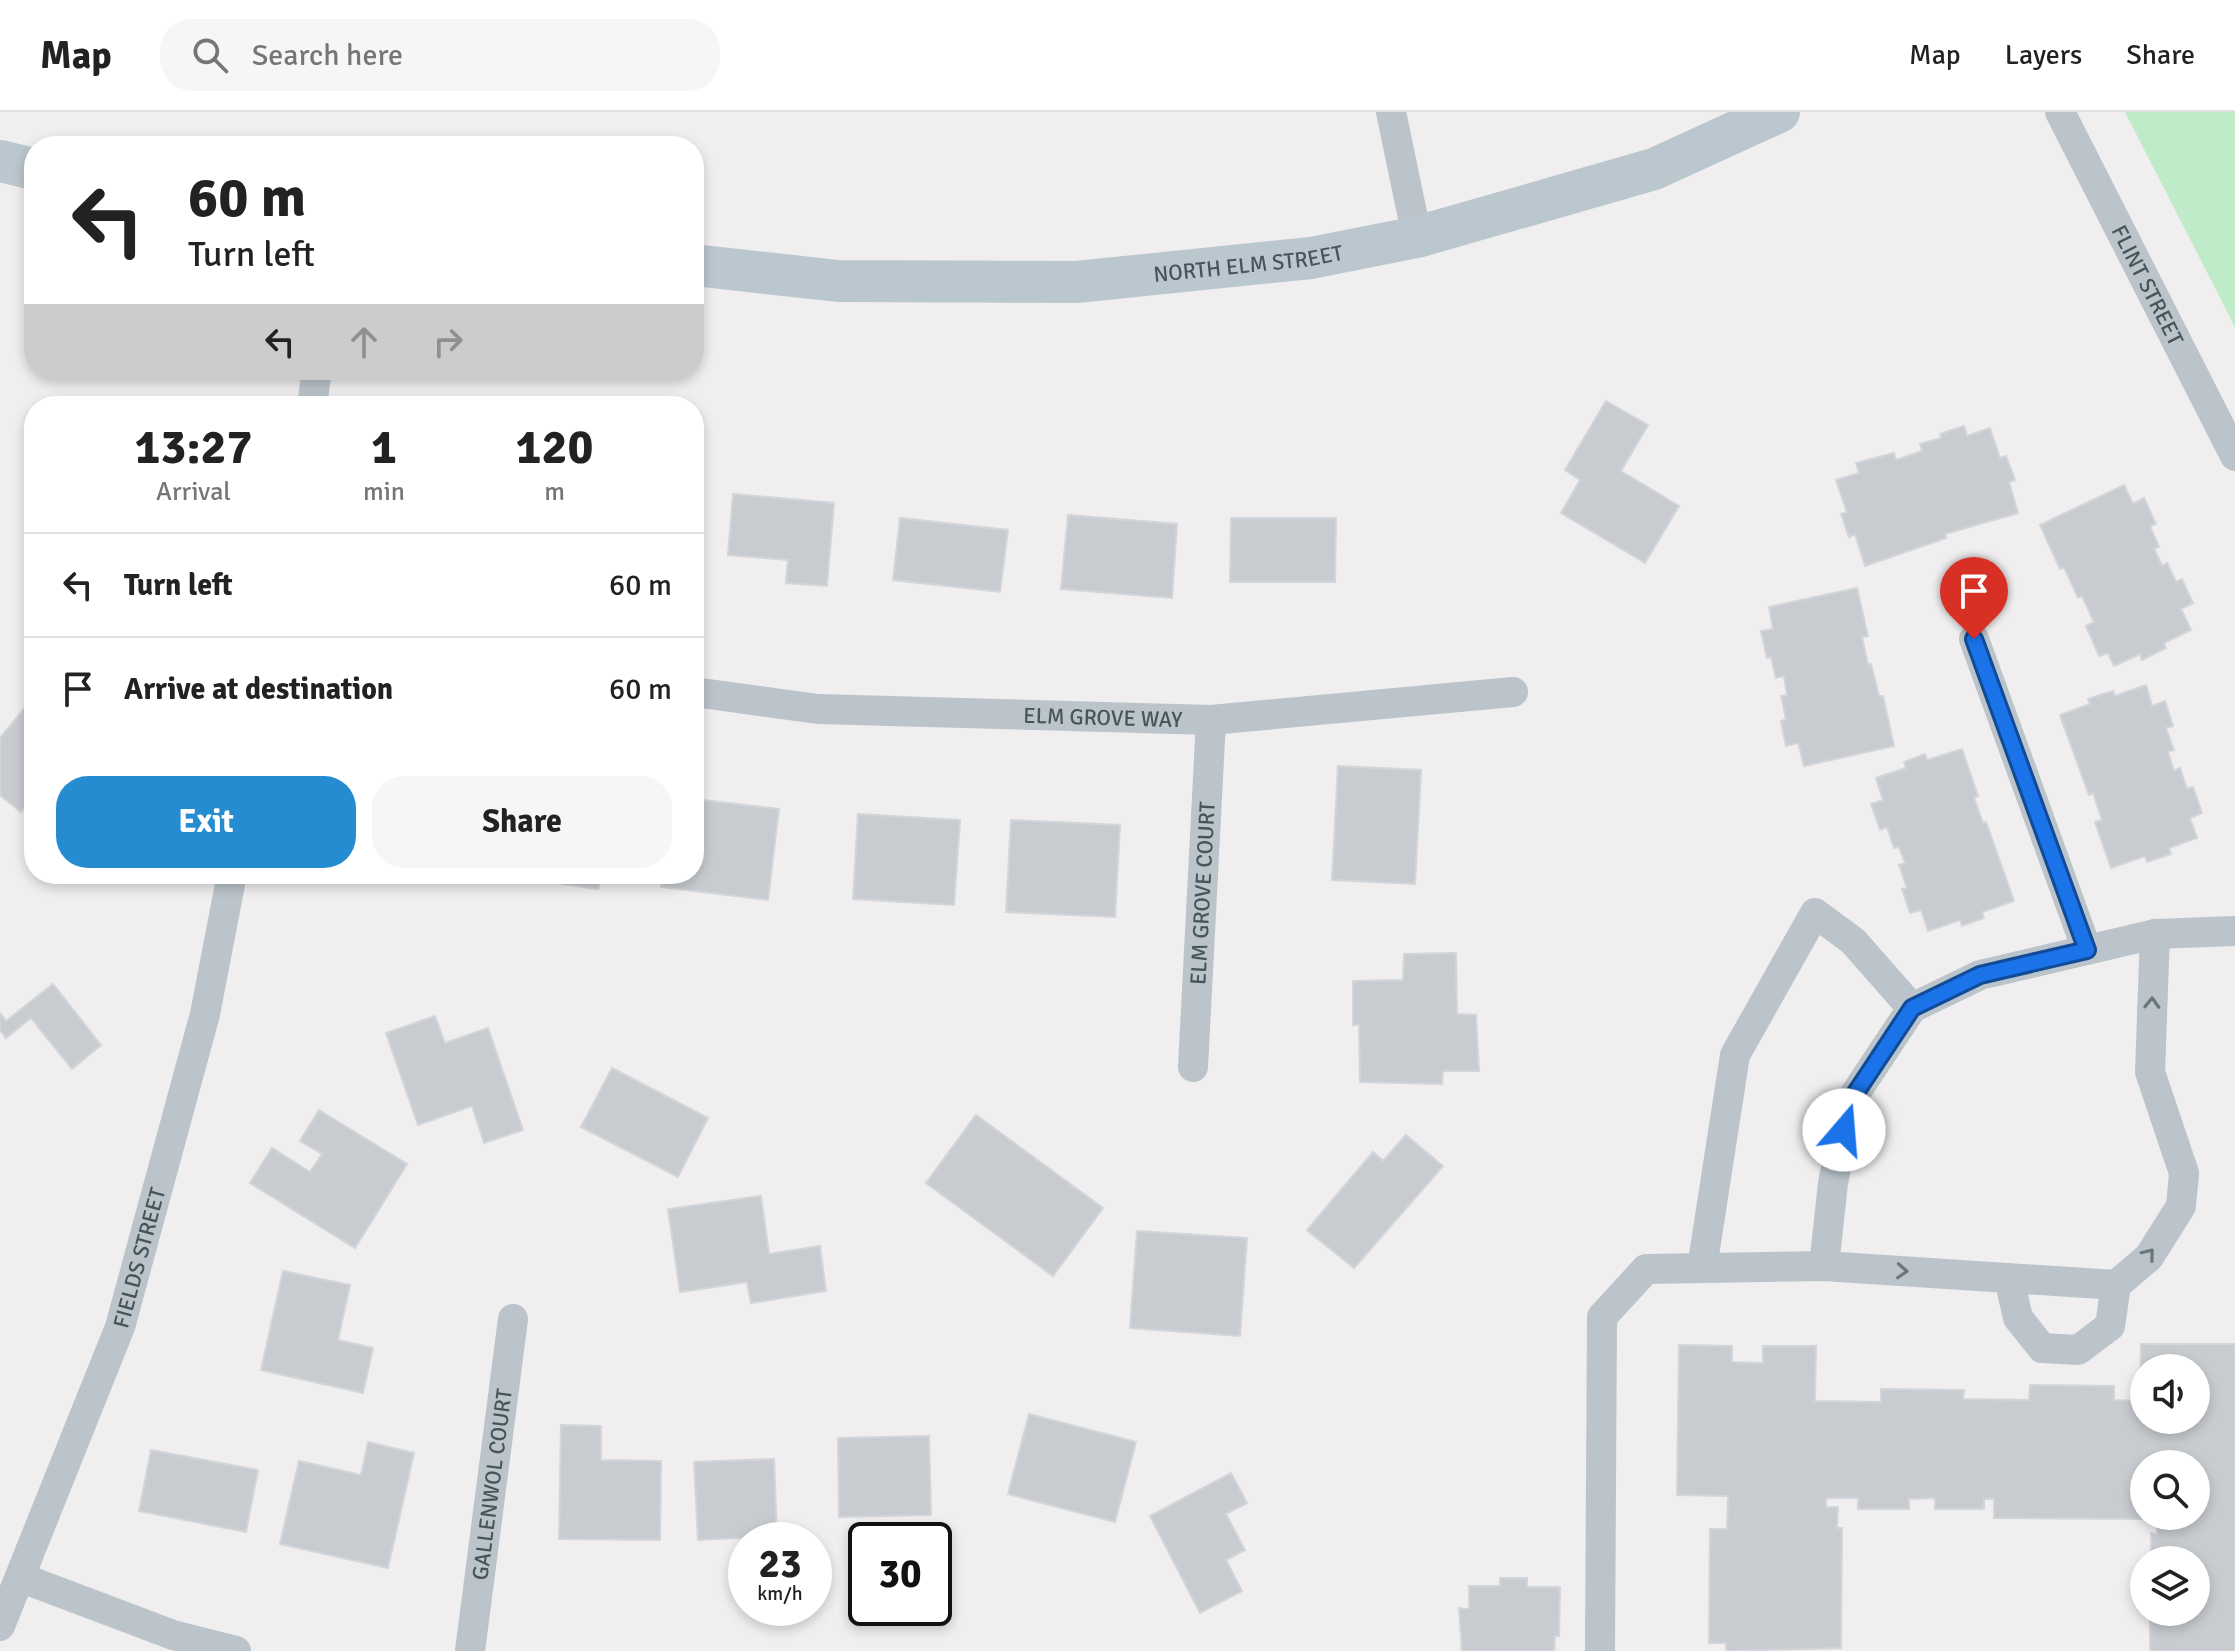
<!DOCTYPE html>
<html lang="en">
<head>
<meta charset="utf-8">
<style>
	:root { --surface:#fff; --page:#f6f6f6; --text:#222; --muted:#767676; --line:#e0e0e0; --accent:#268cd2 }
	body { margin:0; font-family:Signika,sans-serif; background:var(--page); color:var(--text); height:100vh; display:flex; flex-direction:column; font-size:30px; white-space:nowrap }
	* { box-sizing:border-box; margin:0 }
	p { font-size:26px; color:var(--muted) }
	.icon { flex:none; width:44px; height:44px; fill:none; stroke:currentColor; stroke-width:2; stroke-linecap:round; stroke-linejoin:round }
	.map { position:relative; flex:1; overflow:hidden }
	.sheet { position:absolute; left:24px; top:284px; width:680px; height:488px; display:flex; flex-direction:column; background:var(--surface); border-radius:32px; box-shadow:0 4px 12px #0003 }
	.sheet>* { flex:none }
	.guide { position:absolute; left:24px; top:24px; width:680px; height:244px; border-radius:32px; box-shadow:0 4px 12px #0003; background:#fff; color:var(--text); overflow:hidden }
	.controls { position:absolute; left:2130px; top:1242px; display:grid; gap:16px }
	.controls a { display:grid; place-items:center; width:80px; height:80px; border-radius:50%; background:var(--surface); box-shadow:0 4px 12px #0003; font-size:40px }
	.speed { position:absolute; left:728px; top:1410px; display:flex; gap:16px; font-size:40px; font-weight:700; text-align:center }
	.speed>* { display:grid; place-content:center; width:104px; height:104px; border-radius:50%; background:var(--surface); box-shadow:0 4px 12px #0003; line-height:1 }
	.speed small { font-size:20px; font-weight:400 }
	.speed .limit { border:4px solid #111; border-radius:12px; background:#fff; color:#111 }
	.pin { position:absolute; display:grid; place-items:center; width:68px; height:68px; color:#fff; margin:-82px -34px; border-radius:50% 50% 50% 0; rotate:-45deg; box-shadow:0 0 8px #0007 }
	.pin .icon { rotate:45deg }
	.me { position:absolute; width:88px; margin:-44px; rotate:18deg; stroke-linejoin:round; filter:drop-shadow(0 0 6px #0008) }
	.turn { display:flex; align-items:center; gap:28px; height:168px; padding:0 32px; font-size:36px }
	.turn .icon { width:104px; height:104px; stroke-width:2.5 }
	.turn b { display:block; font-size:56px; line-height:68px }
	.lanes { display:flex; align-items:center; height:76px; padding:0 32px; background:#0003; justify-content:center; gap:40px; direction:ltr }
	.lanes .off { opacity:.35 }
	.eta { display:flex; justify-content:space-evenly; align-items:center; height:136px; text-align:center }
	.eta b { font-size:48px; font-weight:700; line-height:56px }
	.button { display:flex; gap:16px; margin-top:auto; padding:16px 32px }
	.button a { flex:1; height:92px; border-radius:32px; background:var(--accent); color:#fff; font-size:32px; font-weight:700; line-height:92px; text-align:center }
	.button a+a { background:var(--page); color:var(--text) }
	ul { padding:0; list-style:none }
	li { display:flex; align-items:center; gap:24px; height:104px; padding:0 32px; border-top:2px solid var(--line) }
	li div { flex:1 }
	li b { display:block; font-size:30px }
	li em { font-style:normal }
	header { display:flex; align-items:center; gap:48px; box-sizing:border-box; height:112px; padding:0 40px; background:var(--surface); border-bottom:2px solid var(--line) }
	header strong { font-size:38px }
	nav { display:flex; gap:44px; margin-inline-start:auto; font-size:28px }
	.search { width:560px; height:72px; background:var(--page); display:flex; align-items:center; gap:20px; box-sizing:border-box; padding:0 28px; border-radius:32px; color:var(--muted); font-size:30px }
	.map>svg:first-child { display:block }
	.green { fill:#bfebc9 }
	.building { fill:#c8ccd0; stroke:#d2d5d9; stroke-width:2; fill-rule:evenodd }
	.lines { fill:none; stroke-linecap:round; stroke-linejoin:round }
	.minor { stroke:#bac4ca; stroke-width:30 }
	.secondary { stroke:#bbc7ce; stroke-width:42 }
	.oneway { stroke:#6a767c }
	.route-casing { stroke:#114b97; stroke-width:20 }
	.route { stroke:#1a73e8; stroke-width:14 }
	.labels { text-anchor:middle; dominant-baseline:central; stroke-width:6; stroke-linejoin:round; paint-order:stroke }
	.street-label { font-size:22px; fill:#47545a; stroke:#fff }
</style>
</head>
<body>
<header>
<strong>Map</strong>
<div class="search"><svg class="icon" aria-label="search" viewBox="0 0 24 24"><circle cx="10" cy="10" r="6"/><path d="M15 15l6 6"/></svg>Search here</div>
<nav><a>Map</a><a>Layers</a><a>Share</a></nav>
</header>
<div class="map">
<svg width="2235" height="1539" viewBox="0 0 2235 1539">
	<rect width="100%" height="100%" fill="#f0eeee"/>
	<polygon class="green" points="2125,0 2235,0 2235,215"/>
	<g class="building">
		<polygon points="1606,289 1648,313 1621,359 1679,394 1645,451 1561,401 1580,368 1565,358"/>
		<polygon points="1964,314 1967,324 1990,316 2000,346 2006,344 2015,368 2009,370 2018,401 1945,422 1946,426 1865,454 1855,422 1849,425 1841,402 1847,400 1836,368 1859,361 1856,351 1894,341 1896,348 1922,339 1920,332 1941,326 1940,322"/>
		<polygon points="2124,373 2133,392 2144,386 2156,412 2150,414 2159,435 2154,437 2162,454 2167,451 2176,470 2182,467 2193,491 2181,497 2191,518 2164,531 2166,536 2142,548 2140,542 2114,554 2108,541 2099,544 2086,514 2094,510 2082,484 2078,486 2064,455 2060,457 2040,413"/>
		<polygon points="733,382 834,391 827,474 786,471 788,448 728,443"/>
		<polygon points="1068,403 1177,412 1172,486 1061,477"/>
		<polygon points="900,406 1008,418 1000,480 893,468"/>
		<polygon points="1231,406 1336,406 1335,470 1230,470"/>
		<polygon points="1857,476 1868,524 1862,525 1868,553 1871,552 1879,584 1883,584 1894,634 1804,654 1798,631 1786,634 1781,609 1786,607 1781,584 1787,583 1784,564 1776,566 1771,545 1767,546 1761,519 1773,517 1769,495"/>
		<polygon points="2146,573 2152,594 2165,589 2173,614 2166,616 2174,638 2168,640 2174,659 2180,656 2187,677 2193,675 2202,701 2190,706 2197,726 2169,736 2171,742 2147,750 2145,744 2111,756 2095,710 2102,708 2093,681 2089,683 2060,603 2090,592 2088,587 2113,579 2115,584"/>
		<polygon points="34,584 34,683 21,700 0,683 0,626"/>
		<polygon points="1962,637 1978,684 1974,686 1983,711 1986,710 2014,789 1982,800 1984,806 1962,814 1960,808 1928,819 1921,798 1910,801 1902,777 1907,776 1899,753 1905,751 1899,735 1894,736 1887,715 1880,718 1871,692 1883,688 1876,666 1906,656 1904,650 1925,642 1927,648"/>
		<polygon points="1338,654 1421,658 1415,772 1332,768"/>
		<polygon points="694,687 779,697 768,788 661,775 663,762 694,762"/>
		<polygon points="858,702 960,708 954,793 853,787"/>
		<polygon points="1011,708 1120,713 1115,805 1006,800"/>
		<polygon points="497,762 601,762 598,777"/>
		<polygon points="1456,841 1457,902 1476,903 1479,959 1443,959 1442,972 1360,970 1359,913 1353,913 1353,869 1403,868 1404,842"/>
		<polygon points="53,872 101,933 72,957 31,906 6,926 0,918 0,901 6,909"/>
		<polygon points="435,904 445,931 488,916 523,1018 484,1031 472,994 418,1013 386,921"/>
		<polygon points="612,956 708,1006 678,1065 581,1015"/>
		<polygon points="319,998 407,1052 355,1136 250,1071 272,1036 310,1060 322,1042 300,1029"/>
		<polygon points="976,1003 1103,1096 1053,1164 926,1071"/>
		<polygon points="1406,1023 1443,1054 1354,1156 1307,1118 1373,1040 1383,1049"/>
		<polygon points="761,1084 769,1142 820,1134 826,1179 751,1191 747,1170 680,1180 668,1097"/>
		<polygon points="1137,1119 1247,1126 1240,1224 1130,1216"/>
		<polygon points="283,1159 350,1173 338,1228 373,1236 363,1281 261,1258"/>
		<path d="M2141 1232H2235V1539H2150V1500H2196V1448H2151V1421L2157 1422V1404H2196V1352H2144V1407L1994 1406V1387H1984V1397H1935V1386L1909 1387V1397H1858V1386H1826V1395H1838L1837 1416H1842L1841 1536 1726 1539V1531H1709L1710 1417H1727L1728 1384 1677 1383 1679 1233 1732 1234V1250L1763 1251V1234H1816L1815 1289 1881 1290V1277L1964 1278 1963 1287 2029 1288 2030 1273 2114 1274V1288L2140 1289ZM2144 1256H2196V1308H2144Z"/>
		<polygon points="1029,1302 1136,1330 1115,1410 1008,1382"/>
		<polygon points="561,1313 601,1314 601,1348 661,1349 660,1428 559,1427"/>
		<polygon points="929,1324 931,1403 839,1405 838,1326"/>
		<polygon points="368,1330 414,1341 388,1456 280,1432 299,1349 361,1363"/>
		<polygon points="151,1338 258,1358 246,1420 139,1399"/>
		<polygon points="774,1347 777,1424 698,1428 694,1350"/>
		<polygon points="1231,1361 1247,1391 1226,1402 1245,1438 1226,1448 1242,1479 1200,1501 1150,1404"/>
		<polygon points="1500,1466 1527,1466 1527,1475 1560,1475 1559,1524 1555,1524 1554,1539 1462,1539 1459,1496 1469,1497 1469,1474 1500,1474"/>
	</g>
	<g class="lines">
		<g class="minor">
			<polyline points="1391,0 1417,125"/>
			<path id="s1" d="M2060 0 2235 344"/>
			<polyline points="312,294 317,258"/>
			<polyline points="1974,527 2087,838"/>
			<path id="s2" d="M694 580 818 597 1211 608 1513 580"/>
			<path id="s3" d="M1193 955 1211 608"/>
			<polyline points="1824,1154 1833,1071 1849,991 1912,896 1980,863 2155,822 2235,819"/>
			<polyline points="1702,1156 1735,943 1815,801 1853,829 1912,896"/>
			<polyline points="2009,1166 2018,1206 2042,1236 2078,1238 2110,1214 2116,1173"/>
			<polyline points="22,1466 173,1523 236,1539"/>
			<path id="s4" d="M0 1514 120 1215 205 902 232 762"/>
			<path id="s5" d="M470 1539 513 1207"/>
			<polyline points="1600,1539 1602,1205 1646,1157 1824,1154 2116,1173 2149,1145 2181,1094 2184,1061 2150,960 2155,822"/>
		</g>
		<g class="secondary">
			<polyline points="0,49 34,57"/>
			<path id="s6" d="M694 153 838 169 1076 170 1311 146 1417 125 1654 57 1779 0"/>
		</g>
	</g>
	<defs><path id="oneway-chevron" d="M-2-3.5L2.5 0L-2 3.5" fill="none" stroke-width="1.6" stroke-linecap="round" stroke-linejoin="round" transform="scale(2)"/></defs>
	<g class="oneway">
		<use href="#oneway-chevron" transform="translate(2152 891) rotate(-88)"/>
		<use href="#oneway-chevron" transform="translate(2149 1142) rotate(-51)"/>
		<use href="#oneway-chevron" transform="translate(1902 1159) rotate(3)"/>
	</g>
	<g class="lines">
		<g class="route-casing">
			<polyline id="route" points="1844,1018 1849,991 1912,896 1980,863 2087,838 1974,527"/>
		</g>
		<use href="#route" class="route"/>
	</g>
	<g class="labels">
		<g class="street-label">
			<text stroke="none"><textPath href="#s6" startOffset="556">NORTH ELM STREET</textPath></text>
			<text stroke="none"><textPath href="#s1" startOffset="194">FLINT STREET</textPath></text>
			<text stroke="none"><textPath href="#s2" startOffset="410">ELM GROVE WAY</textPath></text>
			<text stroke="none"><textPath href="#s3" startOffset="174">ELM GROVE COURT</textPath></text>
			<text stroke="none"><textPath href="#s4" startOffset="394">FIELDS STREET</textPath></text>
			<text stroke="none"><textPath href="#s5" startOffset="168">GALLENWOL COURT</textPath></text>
		</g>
	</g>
</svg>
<div class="controls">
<a><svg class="icon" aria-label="sound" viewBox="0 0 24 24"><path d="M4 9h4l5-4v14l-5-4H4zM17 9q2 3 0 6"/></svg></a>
<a><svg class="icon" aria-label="search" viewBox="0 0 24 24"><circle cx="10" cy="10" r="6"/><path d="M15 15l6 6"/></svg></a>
<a><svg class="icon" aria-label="layers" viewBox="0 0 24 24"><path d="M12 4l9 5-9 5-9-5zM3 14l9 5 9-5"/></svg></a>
</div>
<div class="speed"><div>23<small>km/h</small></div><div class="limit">30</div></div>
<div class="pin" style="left:1974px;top:527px;background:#d93025"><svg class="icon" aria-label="arrive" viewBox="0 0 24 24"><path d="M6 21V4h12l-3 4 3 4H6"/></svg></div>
<svg class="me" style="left:1844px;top:1018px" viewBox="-20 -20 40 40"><circle r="19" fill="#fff"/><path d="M0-13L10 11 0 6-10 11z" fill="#1a73e8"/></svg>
<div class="guide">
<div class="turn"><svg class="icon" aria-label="left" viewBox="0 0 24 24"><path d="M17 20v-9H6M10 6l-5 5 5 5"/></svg><div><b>60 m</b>Turn left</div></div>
<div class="lanes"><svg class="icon" aria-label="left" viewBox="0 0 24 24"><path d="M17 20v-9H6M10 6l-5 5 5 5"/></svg><svg class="icon off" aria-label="ahead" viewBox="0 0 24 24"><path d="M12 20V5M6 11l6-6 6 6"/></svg><svg class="icon off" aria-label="right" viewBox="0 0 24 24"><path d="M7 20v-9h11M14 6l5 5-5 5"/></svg></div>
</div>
<section class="sheet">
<div class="eta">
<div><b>13:27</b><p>Arrival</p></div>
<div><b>1</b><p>min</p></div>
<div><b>120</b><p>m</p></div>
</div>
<ul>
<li><svg class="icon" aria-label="left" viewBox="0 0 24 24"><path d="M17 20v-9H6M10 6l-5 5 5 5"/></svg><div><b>Turn left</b></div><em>60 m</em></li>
<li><svg class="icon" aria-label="arrive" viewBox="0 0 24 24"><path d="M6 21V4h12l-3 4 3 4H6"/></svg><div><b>Arrive at destination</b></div><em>60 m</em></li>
</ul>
<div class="button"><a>Exit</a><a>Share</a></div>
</section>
</div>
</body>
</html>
